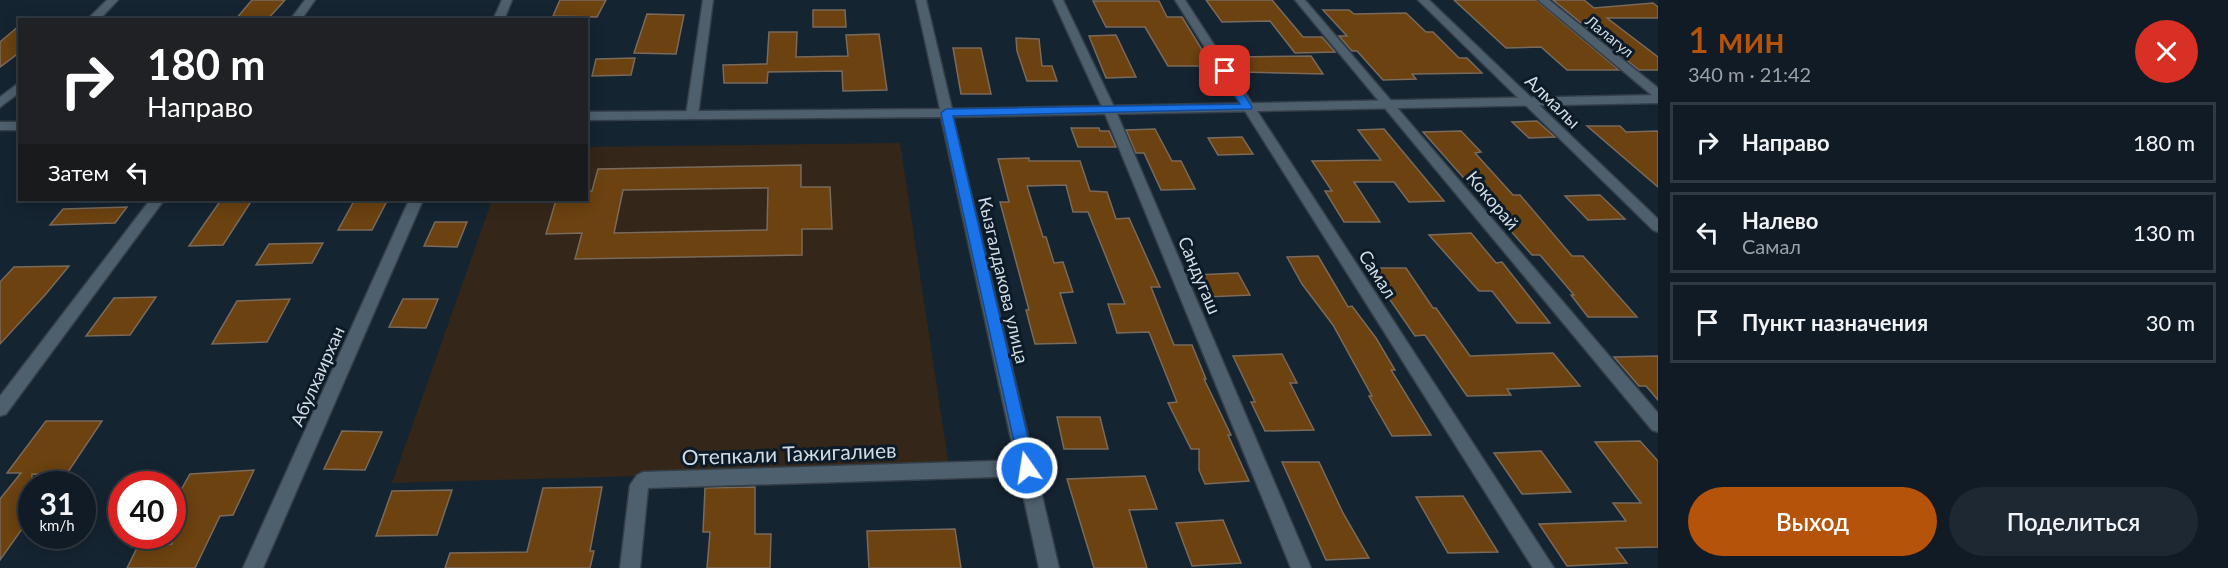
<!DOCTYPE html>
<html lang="ru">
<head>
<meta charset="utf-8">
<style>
	:root { --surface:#101b25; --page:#1e2832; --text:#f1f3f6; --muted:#9ca1a7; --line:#303942; --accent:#b45309 }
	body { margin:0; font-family:Lato,sans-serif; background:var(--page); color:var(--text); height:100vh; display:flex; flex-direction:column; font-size:22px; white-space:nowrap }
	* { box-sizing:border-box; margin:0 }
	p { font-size:20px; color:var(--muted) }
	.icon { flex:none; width:33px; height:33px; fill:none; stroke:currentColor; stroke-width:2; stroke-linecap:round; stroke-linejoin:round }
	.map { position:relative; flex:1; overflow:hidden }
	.details { display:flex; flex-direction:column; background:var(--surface); width:570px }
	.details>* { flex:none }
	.banner { position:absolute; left:18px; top:18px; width:570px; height:183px; border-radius:0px; box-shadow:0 3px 15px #0003,0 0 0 2px var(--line); background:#202124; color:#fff; overflow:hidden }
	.speed { position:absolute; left:18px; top:471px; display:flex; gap:12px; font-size:30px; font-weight:700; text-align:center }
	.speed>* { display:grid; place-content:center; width:78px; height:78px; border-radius:50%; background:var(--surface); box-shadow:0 3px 15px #0003,0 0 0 2px var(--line); line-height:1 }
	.speed small { font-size:15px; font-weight:400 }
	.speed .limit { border:9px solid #d22; background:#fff; color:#111 }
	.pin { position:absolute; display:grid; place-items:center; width:51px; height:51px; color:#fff; margin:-26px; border-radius:12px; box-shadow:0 3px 9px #0006 }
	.me { position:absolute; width:66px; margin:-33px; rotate:347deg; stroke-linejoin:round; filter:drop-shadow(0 0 4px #0008) }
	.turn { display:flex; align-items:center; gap:21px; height:126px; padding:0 30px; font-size:27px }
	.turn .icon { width:78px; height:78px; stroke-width:2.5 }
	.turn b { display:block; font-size:42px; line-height:51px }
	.then { display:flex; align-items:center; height:57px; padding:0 30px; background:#0003; gap:12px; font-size:22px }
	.round { display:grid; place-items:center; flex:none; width:63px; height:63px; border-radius:32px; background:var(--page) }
	.summary { display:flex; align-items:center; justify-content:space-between; height:102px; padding:0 30px }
	h1 { font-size:36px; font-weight:600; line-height:45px; color:var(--accent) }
	.action { display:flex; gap:12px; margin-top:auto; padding:12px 30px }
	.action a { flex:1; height:69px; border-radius:36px; background:var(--accent); color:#fff; font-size:24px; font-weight:600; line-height:69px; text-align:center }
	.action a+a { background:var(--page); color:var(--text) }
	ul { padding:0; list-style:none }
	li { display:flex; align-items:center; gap:18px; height:81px; margin:0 12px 9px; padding:0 18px; border:3px solid var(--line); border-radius:0px }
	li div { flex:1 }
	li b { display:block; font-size:22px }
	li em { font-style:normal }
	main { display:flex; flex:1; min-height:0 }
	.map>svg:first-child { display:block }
	.education { fill:#342719 }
	.building { fill:#6b4210; stroke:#7a6a5b; stroke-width:1.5; fill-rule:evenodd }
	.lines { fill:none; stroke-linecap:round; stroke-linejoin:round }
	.minor-casing { stroke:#343f49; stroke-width:3 }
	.tertiary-casing { stroke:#343f49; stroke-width:3 }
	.minor { fill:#4e5f6d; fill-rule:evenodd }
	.tertiary { fill:#4e5f6d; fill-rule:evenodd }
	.route { fill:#1a73e8; stroke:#114b97; stroke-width:1.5 }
	.labels { text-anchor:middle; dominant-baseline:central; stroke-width:6; stroke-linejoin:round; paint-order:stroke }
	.far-street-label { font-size:15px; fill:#d2dce4; stroke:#0c1b27 }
	.street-label { font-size:18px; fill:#d2dce4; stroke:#0c1b27 }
	.near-street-label { font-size:21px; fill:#d2dce4; stroke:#0c1b27 }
</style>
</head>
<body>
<main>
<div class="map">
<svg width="1658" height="568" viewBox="0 0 1658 568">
	<rect width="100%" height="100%" fill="#152431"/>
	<polygon class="education" points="900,143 949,467 392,483 492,200 586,200 587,147"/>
	<g class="building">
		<polygon points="252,0 285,0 267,20 235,20"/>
		<polygon points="560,0 606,0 597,17 553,16"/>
		<polygon points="1206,0 1272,0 1303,37 1322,37 1335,52 1295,53 1270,21 1222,22"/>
		<polygon points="1454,0 1536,0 1619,70 1567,70 1541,47 1506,48"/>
		<polygon points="1553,0 1584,0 1594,8 1653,3 1658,7 1658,18 1607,18 1658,57 1658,70 1639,70"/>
		<polygon points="1093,1 1159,1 1167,17 1182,17 1212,66 1168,66 1145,27 1106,27"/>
		<polygon points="813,10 845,10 846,27 813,27"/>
		<polygon points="1323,10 1349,10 1354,14 1406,13 1426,32 1433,32 1459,58 1467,58 1482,73 1412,74 1416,79 1383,80 1357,51 1352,51 1339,36 1347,36"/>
		<polygon points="647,14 684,15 676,54 634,53"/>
		<polygon points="20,25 20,52 0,67 0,42"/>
		<polygon points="769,32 797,32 796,57 848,56 846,35 879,34 887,90 843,91 842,71 768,72 767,83 724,83 723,65 767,64"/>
		<polygon points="1116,35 1136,77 1106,78 1089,36"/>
		<polygon points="1016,38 1039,39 1042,66 1052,66 1057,81 1027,81 1017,51"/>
		<polygon points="953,48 981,48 991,94 961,94"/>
		<polygon points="1311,56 1323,74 1243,72 1233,57"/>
		<polygon points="635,58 631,75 592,76 596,59"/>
		<polygon points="1537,121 1555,137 1529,138 1512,122"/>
		<polygon points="1587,126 1620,126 1626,132 1658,131 1658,187"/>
		<polygon points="1071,128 1099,128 1100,131 1109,131 1116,147 1078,147"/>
		<polygon points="1155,129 1172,161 1181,161 1195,189 1161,190 1144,153 1136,153 1126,130"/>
		<polygon points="1384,129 1444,201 1409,202 1394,182 1354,182 1380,222 1344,222 1325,191 1332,191 1312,161 1381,160 1358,130"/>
		<polygon points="1461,131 1481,152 1475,153 1513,195 1520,195 1572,256 1583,256 1637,317 1588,317 1571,295 1574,295 1540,255 1532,255 1423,132"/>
		<polygon points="1242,137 1253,154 1218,155 1208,138"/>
		<polygon points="1029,158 1029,161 1080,161 1090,191 1107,192 1116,219 1129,218 1160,287 1151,287 1174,345 1192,345 1206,379 1204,379 1231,435 1228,435 1249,481 1205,484 1199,470 1199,449 1191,449 1168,403 1177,402 1149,332 1117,333 1108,304 1125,304 1088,212 1073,212 1066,185 1027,186 1043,237 1046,237 1054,263 1063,262 1073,292 1060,293 1076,343 1035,344 1026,310 1029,310 1000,202 1009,202 998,159"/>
		<path d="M801 165V187H830L832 229H802V255L575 259 582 233 546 234 556 200H586V191H592L598 169ZM768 188 767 230 614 233 623 190Z"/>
		<polygon points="1600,195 1625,219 1588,220 1565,196"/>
		<polygon points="221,200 252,200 223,245 189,246"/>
		<polygon points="354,201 387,201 372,230 338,230"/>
		<polygon points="127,207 115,223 50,225 63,209"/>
		<polygon points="435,222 467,222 457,247 424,246"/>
		<polygon points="1471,233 1496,263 1502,262 1550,323 1517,323 1492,291 1479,291 1429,235"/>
		<polygon points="323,243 312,263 256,265 269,244"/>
		<polygon points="1318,256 1348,307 1352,306 1376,338 1395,370 1391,370 1431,435 1392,436 1369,396 1372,396 1333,325 1302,284 1287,257"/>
		<polygon points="69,266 45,295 0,344 0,282 14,267"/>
		<polygon points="1368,268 1406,268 1433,308 1436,308 1470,356 1553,353 1580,386 1507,389 1511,395 1467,396 1425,335 1415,336"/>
		<polygon points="1238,273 1250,295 1206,297 1196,275"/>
		<polygon points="156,297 130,335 86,336 114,298"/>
		<polygon points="290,299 267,342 212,344 237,301"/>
		<polygon points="403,299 438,299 426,328 389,327"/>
		<polygon points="1282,354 1297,383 1290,383 1314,430 1265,431 1251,402 1255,402 1233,356"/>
		<polygon points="1658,356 1658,400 1646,386 1639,386 1614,357"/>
		<polygon points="1057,417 1100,417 1108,449 1064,449"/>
		<polygon points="46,421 102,421 66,475 32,474 32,515 0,560 0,499 21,473 7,473"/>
		<polygon points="342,431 382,432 365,470 324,469"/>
		<polygon points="1640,441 1658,461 1658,547 1616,548 1627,563 1567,566 1539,524 1626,521 1613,503 1641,503 1595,442"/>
		<polygon points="1541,451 1571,492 1522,494 1494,453"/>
		<polygon points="1282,462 1319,462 1343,513 1369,558 1326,560"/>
		<polygon points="254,470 233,515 220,516 195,568 127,568 138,546 172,544 172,506 190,474"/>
		<polygon points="1145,476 1157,509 1129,510 1147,568 1094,568 1067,479"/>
		<polygon points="602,487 590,551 594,551 590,568 445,568 450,553 527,552 543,488"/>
		<polygon points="755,487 755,534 771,534 770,568 707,568 710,532 703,532 705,488"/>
		<polygon points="452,490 437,535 376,536 392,491"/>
		<polygon points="1463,496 1498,552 1448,553 1416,497"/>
		<polygon points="1223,520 1241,563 1192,566 1176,523"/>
		<polygon points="955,529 961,568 869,568 867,531"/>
	</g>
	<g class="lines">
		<g class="minor-casing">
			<g id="minor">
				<polygon points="107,0 118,0 99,20 87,20"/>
				<polygon points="502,0 512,0 504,20 493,20"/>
				<polygon points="703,0 713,0 698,115 692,119 686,115"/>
				<polygon points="1053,0 1063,0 1115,109 1311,568 1291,568 1103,109"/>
				<polygon points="1175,0 1185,0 1554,568 1533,568"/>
				<polygon points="1295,0 1305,0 1658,413 1658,432 1652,430"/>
				<polygon points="1418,0 1429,0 1658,219 1658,232 1653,230"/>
				<polygon points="1538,0 1549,0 1658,88 1658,98 1654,97"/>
				<polygon points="20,82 20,92 0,107 0,97"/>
				<polygon points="409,200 423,200 263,568 243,568"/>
				<polygon points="1027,460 1033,463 1036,468 1033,473 1027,476 648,488 640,568 620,568 630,485 637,475 643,472"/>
			</g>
		</g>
		<g class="tertiary-casing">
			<g id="tertiary">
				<polygon points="305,0 315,0 301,20 290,20"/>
				<polygon points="916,0 926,0 952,109 1658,95 1658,103 953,117 1059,568 1039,568 941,117 586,120 586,112 940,109"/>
				<rect x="0" y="122" width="20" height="8"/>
				<polygon points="150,200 164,200 6,414 0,416 0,396"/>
			</g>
		</g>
		<use href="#minor" class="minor"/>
		<use href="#tertiary" class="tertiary"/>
	</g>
	<polygon class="route" points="1225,68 1230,71 1252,107 1251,109 953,116 1035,468 1033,473 1027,475 1021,473 941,113 946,109 1240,104 1220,71"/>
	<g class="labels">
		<g class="far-street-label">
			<text transform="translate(1610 36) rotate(39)">Лалагул</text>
		</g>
		<g class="street-label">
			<text transform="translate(1553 101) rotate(44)">Алмалы</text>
			<text transform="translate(1493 200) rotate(50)">Кокорай</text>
			<text transform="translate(1378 274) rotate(57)">Самал</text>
			<text transform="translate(1200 275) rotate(67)">Сандугаш</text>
			<text transform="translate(1004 280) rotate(77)">Кызгалдакова улица</text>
			<text transform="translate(317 376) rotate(-66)">Абулхаирхан</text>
		</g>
		<g class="near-street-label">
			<text transform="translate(789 453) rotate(-2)">Отепкали Тажигалиев</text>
		</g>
	</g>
</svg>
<div class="speed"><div>31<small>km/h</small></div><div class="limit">40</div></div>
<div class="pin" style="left:1225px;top:71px;background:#d93025"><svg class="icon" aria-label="arrive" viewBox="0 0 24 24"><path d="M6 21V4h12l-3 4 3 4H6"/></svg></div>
<svg class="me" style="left:1027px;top:468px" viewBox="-20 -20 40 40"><circle r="17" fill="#1a73e8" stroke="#fff" stroke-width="3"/><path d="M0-11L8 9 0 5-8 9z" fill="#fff"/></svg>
<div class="banner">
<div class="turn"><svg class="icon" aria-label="right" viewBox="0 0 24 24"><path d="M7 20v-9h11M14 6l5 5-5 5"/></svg><div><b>180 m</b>Направо</div></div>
<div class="then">Затем<svg class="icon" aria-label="left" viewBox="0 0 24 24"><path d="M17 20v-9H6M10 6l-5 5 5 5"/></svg></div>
</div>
</div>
<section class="details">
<div class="summary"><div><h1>1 мин</h1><p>340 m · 21:42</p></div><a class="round" style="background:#d93025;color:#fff"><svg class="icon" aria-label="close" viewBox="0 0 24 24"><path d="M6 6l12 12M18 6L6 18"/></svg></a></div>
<ul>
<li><svg class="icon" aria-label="right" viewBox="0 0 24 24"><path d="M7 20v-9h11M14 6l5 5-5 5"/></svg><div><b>Направо</b></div><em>180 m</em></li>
<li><svg class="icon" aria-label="left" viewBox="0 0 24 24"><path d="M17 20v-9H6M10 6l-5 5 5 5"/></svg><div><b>Налево</b><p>Самал</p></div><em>130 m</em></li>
<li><svg class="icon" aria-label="arrive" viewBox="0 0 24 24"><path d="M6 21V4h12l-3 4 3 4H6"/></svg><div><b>Пункт назначения</b></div><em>30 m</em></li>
</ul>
<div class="action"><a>Выход</a><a>Поделиться</a></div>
</section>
</main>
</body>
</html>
